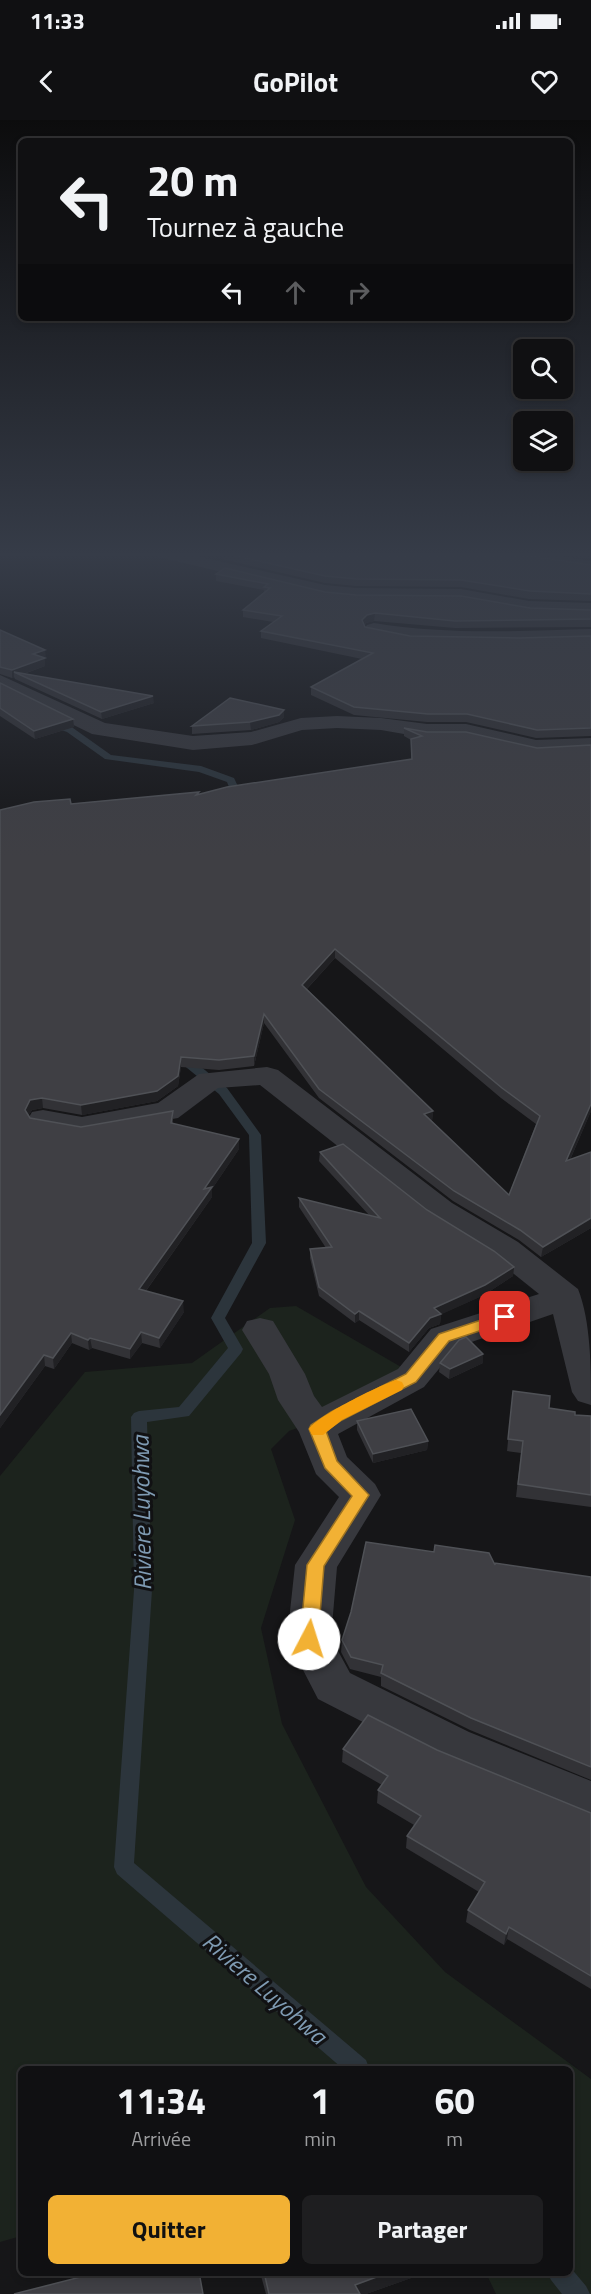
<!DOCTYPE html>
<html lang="fr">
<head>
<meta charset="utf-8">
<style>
	:root { --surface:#101012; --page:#1e1e20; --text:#f1f3f6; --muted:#9c9d9f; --line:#303032; --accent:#f2b134 }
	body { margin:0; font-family:"Titillium Web",sans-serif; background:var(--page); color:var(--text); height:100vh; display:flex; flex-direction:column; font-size:22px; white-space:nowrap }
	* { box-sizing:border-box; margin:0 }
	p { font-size:20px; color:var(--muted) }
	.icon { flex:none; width:33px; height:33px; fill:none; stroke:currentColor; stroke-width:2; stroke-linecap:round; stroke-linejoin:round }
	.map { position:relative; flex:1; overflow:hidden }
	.panel { position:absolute; left:18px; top:1946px; width:555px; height:210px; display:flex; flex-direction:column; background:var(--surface); border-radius:9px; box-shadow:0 3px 9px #0003,0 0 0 2px var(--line) }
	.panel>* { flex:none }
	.hud { position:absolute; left:18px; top:18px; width:555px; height:183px; border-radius:9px; box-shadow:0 3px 9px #0003,0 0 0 2px var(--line); background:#101012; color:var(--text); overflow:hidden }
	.buttons { position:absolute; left:513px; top:219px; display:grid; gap:12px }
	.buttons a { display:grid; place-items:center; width:60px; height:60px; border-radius:9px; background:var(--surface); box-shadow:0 3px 9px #0003,0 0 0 2px var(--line); font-size:30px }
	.pin { position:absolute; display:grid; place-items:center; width:51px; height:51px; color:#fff; margin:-26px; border-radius:12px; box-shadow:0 3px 9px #0006 }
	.me { position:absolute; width:66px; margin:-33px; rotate:5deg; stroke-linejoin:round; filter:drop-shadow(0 0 4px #0008) }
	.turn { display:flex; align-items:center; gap:21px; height:126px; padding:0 30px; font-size:27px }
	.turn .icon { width:78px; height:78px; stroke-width:2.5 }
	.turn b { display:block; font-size:42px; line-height:51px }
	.lanes { display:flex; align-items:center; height:57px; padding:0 30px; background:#0003; justify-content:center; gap:30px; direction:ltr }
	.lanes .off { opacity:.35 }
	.eta { display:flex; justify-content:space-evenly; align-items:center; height:102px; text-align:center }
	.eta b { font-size:36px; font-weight:700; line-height:42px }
	.action { display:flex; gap:12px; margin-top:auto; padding:12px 30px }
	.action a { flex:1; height:69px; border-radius:9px; background:var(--accent); color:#111; font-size:24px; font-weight:700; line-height:69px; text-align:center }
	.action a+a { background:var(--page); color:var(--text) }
	.status { display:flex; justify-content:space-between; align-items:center; height:42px; padding:0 30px; background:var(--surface); direction:ltr }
	.status svg { height:16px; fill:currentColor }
	header { display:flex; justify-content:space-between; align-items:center; height:78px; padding:0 30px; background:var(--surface); font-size:27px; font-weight:700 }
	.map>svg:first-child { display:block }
	.green { fill:#1c231d }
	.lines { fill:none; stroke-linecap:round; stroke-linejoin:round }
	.stream { fill:#2c353c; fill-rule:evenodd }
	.minor { fill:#37383d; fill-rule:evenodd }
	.wall { fill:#323236; fill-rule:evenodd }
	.shaded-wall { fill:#212124 }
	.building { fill:#3f3f44; stroke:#4f5156; stroke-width:1.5; fill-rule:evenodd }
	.route { fill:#f2b134; stroke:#9d7322; stroke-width:1.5 }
	.slow { fill:#f59e0b }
	.labels { text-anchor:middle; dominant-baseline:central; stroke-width:6; stroke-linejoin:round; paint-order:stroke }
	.water-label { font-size:24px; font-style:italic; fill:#7f9bb3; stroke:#111113 }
</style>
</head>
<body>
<div class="status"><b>11:33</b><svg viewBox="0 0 49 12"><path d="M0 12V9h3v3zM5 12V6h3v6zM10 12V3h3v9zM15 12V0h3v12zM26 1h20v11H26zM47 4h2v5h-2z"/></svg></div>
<header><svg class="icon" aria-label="back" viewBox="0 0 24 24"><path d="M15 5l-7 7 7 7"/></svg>GoPilot<svg class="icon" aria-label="heart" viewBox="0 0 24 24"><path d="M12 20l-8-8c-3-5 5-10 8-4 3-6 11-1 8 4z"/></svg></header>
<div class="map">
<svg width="591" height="2174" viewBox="0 0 591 2174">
	<rect width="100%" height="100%" fill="#161618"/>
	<polygon class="green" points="296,1186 427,1262 289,1311 271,1329 295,1400 261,1508 282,1604 366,1767 445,1852 591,1959 591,2174 496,2174 486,2153 570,2152 570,1948 21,1948 21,2116 0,2122 0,1356 85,1252 192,1243 270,1188"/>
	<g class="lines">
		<g class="stream">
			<polygon points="50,600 73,608 111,635 201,646 234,658 243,677 242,683 234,685 233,677 227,662 199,652 105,639 67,612 47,605 47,601"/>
			<polygon points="180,932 184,933 227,968 261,1015 266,1123 225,1198 243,1229 241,1233 189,1296 147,1302 152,1470 134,1743 366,1940 369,1948 342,1948 117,1754 114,1747 134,1470 131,1297 134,1293 139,1291 179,1287 228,1228 211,1198 252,1123 249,1015 219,974 176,939 174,936 176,933"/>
			<polygon points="570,2147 586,2166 590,2174 562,2174 551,2160 547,2152 570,2152"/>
		</g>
		<g class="minor">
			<polygon points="156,433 183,433 325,465 356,468 461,469 529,481 591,483 591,495 529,493 461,481 356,480 325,477 159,437"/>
			<polygon points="503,433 542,433 591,441 591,451 512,438 506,437"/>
			<path d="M374 503C445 515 519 511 591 509V521L518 523 410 521 367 513 364 509 367 505Z"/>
			<polygon points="0,555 105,603 193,616 251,612 301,598 337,596 381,598 427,604 466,604 536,620 591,618 591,632 536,634 466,618 427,618 381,610 337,608 302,610 252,625 193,630 92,614 0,569"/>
			<path d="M267 947 278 950 452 1083 518 1122 578 1169C591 1202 591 1248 591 1285L578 1281 572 1272 553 1194 457 1227 424 1267 338 1314 347 1337 375 1364 381 1375 337 1447 331 1518 350 1553 469 1612 591 1661V1704L437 1640 318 1579 287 1519 295 1445 339 1377 316 1354 299 1312 278 1280 269 1254 242 1210 247 1201 260 1198 273 1201 305 1254 314 1276 322 1287 398 1249 431 1209 539 1174 494 1138 428 1097 260 965 218 968 178 998 82 1015 32 1006 28 999 32 992 43 990 82 997 158 983 199 954Z"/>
		</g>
	</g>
	<g class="wall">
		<polygon points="207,433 509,433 591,445 591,481 529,479 461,467 356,466 325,463 222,439 222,435"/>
		<polygon points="554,433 591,433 591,439"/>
		<polygon points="216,454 325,472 356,475 530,488 591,490 591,507 455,508 374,501 366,503 365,505 365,507 410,516 519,518 591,516 591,616 536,618 466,602 427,602 354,595 311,575 311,567 362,539 261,518 261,511 273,502 243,497 243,490 264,472 264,470 216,461"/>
		<polygon points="0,510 46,538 45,538 45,546 24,554 154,583 102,599 15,559 14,557 12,558 0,554"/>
		<polygon points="0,563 73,599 74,607 35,619 0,596"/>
		<polygon points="284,590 284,597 279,602 251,610 192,614 192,606"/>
		<path d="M404 608 427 612 591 991 570 1040 591 1032V1108L541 1137 519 1120 453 1081 319 978 264 903 254 946 219 950 181 947 178 966 157 981 82 995 43 988 32 990 28 996 30 998 81 1007 173 991V1003L239 1029 212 1069V1077L146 1171 184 1192 160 1228 142 1223 130 1239 92 1228 89 1230 72 1223 54 1249 45 1246 0 1308V690L199 672V674L411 639V620L404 616ZM335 838 501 978 536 1004 509 1075 432 1001 433 991 307 869Z"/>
		<polygon points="320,1032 427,1090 514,1147 513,1156 484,1175 441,1194 440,1204 429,1208 409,1232 359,1200 355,1203 319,1176 310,1138 310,1129 326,1128 299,1087 299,1078 369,1095 319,1041"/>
		<polygon points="483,1234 483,1243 449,1259 439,1252 440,1243"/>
		<polygon points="513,1271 549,1288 575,1295 591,1296 591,1387 516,1377 521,1333 507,1331"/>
		<polygon points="357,1301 428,1321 427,1330 373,1343 357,1310"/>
		<polygon points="495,1445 591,1457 591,1660 470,1610 381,1566 381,1557 350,1549 341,1532 342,1520"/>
		<polygon points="343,1629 437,1630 591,1693 591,1869 507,1819 504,1825 466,1802 468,1790 479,1772 406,1728 407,1716 414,1705 377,1683 378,1670 382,1665 342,1642"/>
		<polygon points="260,2152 428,2152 366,2174 266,2174"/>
	</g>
	<g class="shaded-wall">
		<polygon points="375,493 374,501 366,503 362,508 362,500 367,495"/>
		<polygon points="45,530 46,538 34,541 33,534"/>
		<polygon points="45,538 45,546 20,555 14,552 14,557 12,558 12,550"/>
		<polygon points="153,576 154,583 102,599 101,592"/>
		<polygon points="284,590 284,597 279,602 251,610 250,602"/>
		<polygon points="73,599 74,607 35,619 34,611"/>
		<polygon points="335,829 335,838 302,874 302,865"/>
		<polygon points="264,894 264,903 254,946 254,936"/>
		<polygon points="181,937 181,947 178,966 157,981 82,995 81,985"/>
		<polygon points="42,978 43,988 32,990 26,1000 25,990 30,980"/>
		<polygon points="591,984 591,991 565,1051 566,1041"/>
		<polygon points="433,991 432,1001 424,994"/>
		<polygon points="239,1019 239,1029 212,1069 212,1077 140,1179 139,1169 204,1069"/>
		<polygon points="591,1098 591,1108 541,1137 543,1127"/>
		<polygon points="514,1147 513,1156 484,1175 440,1195 441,1194 440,1204 429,1208 409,1232 409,1223 434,1188"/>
		<polygon points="183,1181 184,1192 160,1228 159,1218"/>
		<polygon points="359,1191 359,1200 355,1203 355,1194"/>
		<polygon points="141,1212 142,1223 130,1239 130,1229"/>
		<polygon points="71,1213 72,1223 54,1249 53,1238"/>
		<polygon points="90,1218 92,1228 89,1230 88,1220"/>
		<polygon points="483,1234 483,1243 449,1259 450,1249"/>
		<polygon points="44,1235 45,1246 0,1308 0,1295"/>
		<polygon points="428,1321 427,1330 373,1343 373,1334"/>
		<polygon points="509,1807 507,1819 504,1825 506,1814"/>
		<polygon points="390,2152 428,2152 366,2174 354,2174 355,2165"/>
	</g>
	<g class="building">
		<polygon points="223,433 509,433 591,445 591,474 530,471 461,460 356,459 325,456"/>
		<polygon points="225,448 325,472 356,475 461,476 530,488 591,490 591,499 455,501 375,493 367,495 362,500 365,507 410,516 519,518 591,516 591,608 537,610 467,594 428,594 354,587 311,567 373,533 261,511 282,496 243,490 270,468 264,467 268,464 216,454"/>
		<polygon points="0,510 45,530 33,534 45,538 12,550 0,547"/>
		<polygon points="14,552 153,576 101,592"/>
		<polygon points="0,563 73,599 34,611 0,588"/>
		<polygon points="230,578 284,590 279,595 250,602 192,606"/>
		<path d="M404 608 427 612H466L537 628 591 625V984L566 1041 591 1032V1098L543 1127 520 1110 454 1071 319 969 264 894 254 936 219 940 181 937 178 956 157 971 81 985 42 978 30 980 25 990 30 998 81 1007 173 991 171 1003 239 1019 204 1069 212 1067 139 1169 183 1181 159 1218 141 1212 130 1229 90 1218 88 1220 71 1213 53 1238 44 1235 0 1295V690L34 682 70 679 71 684 199 672 196 675 227 667 412 639 411 619 422 616ZM335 829 502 968 540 996 509 1075 424 994 433 991 302 865Z"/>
		<polygon points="343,1024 427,1090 494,1131 514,1147 485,1165 434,1188 441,1194 430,1198 409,1223 359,1191 355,1194 319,1167 310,1129 332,1127 299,1078 380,1098 320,1032"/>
		<polygon points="466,1217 483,1234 450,1249 440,1243 459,1220"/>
		<polygon points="513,1271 550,1276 549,1288 575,1292 575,1295 591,1296 591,1375 518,1364 523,1321 508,1319"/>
		<polygon points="411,1289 428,1321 373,1334 357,1301"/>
		<polygon points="366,1422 434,1432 435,1425 489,1433 495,1445 495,1443 591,1457 591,1647 471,1598 381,1553 383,1545 351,1537 342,1520 351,1492"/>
		<polygon points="368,1595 437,1630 591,1693 591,1856 509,1807 506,1814 468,1790 485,1762 407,1716 421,1696 378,1670 388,1656 343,1629"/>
		<polygon points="100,2152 199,2152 203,2174 14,2174"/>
		<polygon points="264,2152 390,2152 355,2165 360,2174 269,2174"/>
	</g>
	<linearGradient id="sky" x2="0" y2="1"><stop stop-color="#0c0c0d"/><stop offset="0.59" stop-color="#363c48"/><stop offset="1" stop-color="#363c48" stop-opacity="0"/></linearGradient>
	<rect width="591" height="737" fill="url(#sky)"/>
	<polygon class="route" points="505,1192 512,1197 510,1201 449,1221 416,1262 342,1300 326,1311 337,1341 369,1375 324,1446 318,1519 315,1524 309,1526 303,1524 300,1519 307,1445 352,1376 325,1348 309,1309 311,1305 331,1292 406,1254 439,1214"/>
	<path class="slow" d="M396 1260 402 1262 404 1266 402 1270 342 1300 323 1315H312L309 1309C317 1296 380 1265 396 1260Z"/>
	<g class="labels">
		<g class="water-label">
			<text transform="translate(141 1393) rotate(-91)">Riviere Luyohwa</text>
			<text transform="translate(265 1868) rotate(41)">Riviere Luyohwa</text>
		</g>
	</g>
</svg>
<div class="buttons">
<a><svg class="icon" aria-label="search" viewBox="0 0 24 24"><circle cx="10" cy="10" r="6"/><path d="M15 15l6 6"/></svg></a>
<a><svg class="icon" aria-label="layers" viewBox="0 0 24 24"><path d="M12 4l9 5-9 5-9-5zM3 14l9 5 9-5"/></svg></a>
</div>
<div class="pin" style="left:505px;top:1197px;background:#d93025"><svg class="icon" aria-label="arrive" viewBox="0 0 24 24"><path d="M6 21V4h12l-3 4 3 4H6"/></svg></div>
<svg class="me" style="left:309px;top:1519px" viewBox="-20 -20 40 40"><circle r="19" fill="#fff"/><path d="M0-13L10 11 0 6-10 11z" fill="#f2b134"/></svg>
<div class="hud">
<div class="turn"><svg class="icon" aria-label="left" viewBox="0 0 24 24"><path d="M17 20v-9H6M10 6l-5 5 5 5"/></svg><div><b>20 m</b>Tournez à gauche</div></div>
<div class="lanes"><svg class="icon" aria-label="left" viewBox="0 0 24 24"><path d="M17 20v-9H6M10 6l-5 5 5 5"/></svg><svg class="icon off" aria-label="ahead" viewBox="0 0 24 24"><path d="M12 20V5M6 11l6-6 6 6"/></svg><svg class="icon off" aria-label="right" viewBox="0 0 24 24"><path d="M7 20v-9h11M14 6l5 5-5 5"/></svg></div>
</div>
<section class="panel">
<div class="eta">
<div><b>11:34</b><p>Arrivée</p></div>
<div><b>1</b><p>min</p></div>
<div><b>60</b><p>m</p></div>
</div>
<div class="action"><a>Quitter</a><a>Partager</a></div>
</section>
</div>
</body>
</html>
